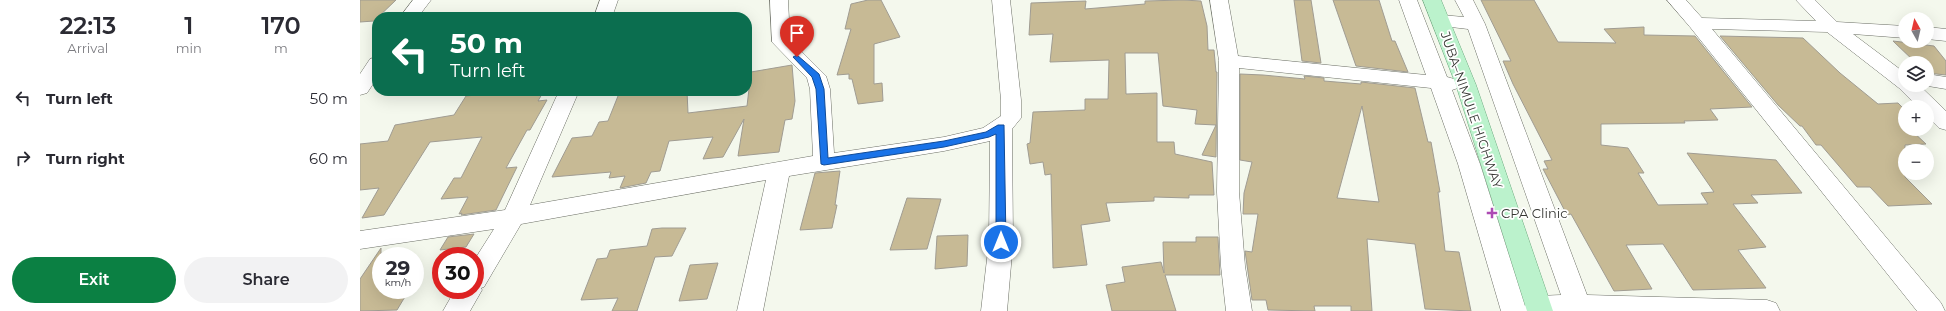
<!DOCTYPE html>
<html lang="en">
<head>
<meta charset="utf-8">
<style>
	:root { --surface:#fff; --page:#f2f2f3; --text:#2b2b33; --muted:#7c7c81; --accent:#0b8043 }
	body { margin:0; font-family:Montserrat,sans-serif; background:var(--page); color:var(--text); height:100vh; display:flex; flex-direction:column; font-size:15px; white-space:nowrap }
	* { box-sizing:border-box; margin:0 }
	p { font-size:13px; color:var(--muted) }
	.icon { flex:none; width:22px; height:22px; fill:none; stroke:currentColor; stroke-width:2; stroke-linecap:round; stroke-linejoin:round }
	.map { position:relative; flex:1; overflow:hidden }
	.sheet { display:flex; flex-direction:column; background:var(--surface); width:360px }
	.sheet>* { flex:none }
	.top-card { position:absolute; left:12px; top:12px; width:380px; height:84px; border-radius:16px; box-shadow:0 4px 16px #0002; background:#0b6e4f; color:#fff; overflow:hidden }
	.needle { width:26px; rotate:352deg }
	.tools { position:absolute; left:1538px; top:12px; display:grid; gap:8px }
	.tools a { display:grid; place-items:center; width:36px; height:36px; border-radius:50%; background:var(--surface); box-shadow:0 4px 16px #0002; font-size:20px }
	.speed { position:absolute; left:12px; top:247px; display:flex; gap:8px; font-size:20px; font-weight:700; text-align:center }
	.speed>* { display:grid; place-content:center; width:52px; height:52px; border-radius:50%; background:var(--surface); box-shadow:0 4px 16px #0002; line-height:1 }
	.speed small { font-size:10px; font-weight:400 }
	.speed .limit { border:6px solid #d22; background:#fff; color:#111 }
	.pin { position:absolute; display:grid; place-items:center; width:34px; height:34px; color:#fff; margin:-41px -17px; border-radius:50% 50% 50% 0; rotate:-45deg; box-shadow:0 0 4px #0007 }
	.pin .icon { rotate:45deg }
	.me { position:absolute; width:44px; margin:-22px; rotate:0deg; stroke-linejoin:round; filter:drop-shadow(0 0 3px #0008) }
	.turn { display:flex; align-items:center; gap:14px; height:84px; padding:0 12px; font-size:18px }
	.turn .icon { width:52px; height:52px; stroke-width:2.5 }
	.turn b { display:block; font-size:28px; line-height:34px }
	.eta { display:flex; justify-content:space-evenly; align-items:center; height:68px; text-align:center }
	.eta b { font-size:24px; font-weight:600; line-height:28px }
	.button { display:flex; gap:8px; margin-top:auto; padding:8px 12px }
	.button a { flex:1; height:46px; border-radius:24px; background:var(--accent); color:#fff; font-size:16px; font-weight:600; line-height:46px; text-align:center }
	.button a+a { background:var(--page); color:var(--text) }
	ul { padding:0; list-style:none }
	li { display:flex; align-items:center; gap:12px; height:60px; padding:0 12px }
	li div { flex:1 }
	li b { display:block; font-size:15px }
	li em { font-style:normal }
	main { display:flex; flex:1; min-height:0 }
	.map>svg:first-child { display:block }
	.building { fill:#c7ba95; stroke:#a09c92; fill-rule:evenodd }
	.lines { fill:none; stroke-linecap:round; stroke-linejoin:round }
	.street-casing { stroke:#6c6f66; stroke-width:1 }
	.primary-casing { stroke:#6fab80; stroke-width:1 }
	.street { fill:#fff; fill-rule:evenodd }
	.primary { fill:#bbf2cc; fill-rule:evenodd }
	.route { fill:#1a73e8; stroke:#114b97 }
	.poi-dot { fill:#ac4bb3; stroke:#fff; stroke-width:1.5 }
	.labels { text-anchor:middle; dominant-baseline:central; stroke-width:3.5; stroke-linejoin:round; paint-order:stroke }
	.street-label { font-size:13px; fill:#363733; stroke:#fff }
	.poi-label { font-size:13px; fill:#363733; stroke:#fff; text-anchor:start }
</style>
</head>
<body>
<main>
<section class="sheet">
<div class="eta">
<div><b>22:13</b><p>Arrival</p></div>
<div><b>1</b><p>min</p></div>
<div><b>170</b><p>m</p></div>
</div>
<ul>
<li><svg class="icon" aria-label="left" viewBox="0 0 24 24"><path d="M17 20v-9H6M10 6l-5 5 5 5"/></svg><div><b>Turn left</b></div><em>50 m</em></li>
<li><svg class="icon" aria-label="right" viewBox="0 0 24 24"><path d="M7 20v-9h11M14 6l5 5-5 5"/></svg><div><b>Turn right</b></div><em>60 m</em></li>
</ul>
<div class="button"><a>Exit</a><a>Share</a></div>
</section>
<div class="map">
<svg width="1586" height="311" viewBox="0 0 1586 311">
	<rect width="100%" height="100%" fill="#f4f8ed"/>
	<g class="building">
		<polygon points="0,0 36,0 14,21 0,22"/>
		<polygon points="508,0 521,0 540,37 514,44 514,84 522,83 523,101 498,104 492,79 489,79 489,74 477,75 491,29 485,29 491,4"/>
		<polygon points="823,0 841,1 847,26 848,50 854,50 856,72 857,72 856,157 842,155 856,125 835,124 837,110 803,106 798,53 765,53 766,94 797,93 797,142 814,142 815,154 852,162 854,195 829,195 829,198 794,197 794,201 746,203 750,221 721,225 727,265 693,268 691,174 685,175 683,162 670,164 667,144 670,143 673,112 725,110 725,99 748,99 749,60 690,62 693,34 669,35 671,3 726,1 725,9 785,4 785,1"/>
		<polygon points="934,0 951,0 961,63 942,61"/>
		<polygon points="973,0 1019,0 1032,41 1035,41 1048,72 996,66"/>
		<polygon points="1121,0 1174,0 1198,42 1256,43 1244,29 1284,27 1284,35 1335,36 1392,107 1350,109 1358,120 1324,121 1325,123 1241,124 1241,145 1268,148 1284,173 1278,173 1298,205 1348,204 1341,193 1354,192 1327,153 1416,160 1442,193 1391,195 1398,203 1373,204 1406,247 1378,250 1406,288 1333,290 1303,244 1266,245 1292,289 1254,291 1211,214 1207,215 1183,169 1188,169 1184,161 1192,160 1153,84 1143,61 1151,61"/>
		<polygon points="1360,36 1443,38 1480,73 1518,104 1538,103 1545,110 1545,129 1550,129 1566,144 1545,145 1545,177 1572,204 1528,206 1510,187 1497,187 1461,145 1456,145 1442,126 1440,126 1418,105"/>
		<polygon points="1533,41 1574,46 1586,61 1586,75 1567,73 1567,63 1556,63"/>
		<polygon points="432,65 435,101 432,119 425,120 419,152 378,156 384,119 363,157 343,159 353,137 309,141 300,171 291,172 286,183 260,188 265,176 249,178 251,172 192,177 212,138 232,136 239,122 248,121 260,91 327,91 328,113 387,106 391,72"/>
		<path d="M880 74 903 75 945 79 944 76 964 78V81L1001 84V82L1055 88 1068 142H1071L1080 192H1078L1085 251 1099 252 1111 311 1065 309 1055 244 1007 239 1012 311H991V306H954L955 311 908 310 906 300H892L885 251 892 252 898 214H883L884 193 892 162 880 160ZM1002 106 1019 202 977 198Z"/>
		<polygon points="161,91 176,91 174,95 182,94 178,101 187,100 170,130 167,130 146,168 157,167 136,210 101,215 102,213 99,214 108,197 81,199 94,178 101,178 122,137 70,142 24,215 2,218 19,188 0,190 0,144 28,141 35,125 94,115 106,96"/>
		<polygon points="480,171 475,205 477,205 472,228 440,230 455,173"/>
		<polygon points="547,198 581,199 567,249 530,250"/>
		<polygon points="302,228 326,228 312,256 295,257 277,311 252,311 258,298 221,300 237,259 247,258 250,250 287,246 292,229"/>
		<polygon points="114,234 106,247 80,250 88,237"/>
		<polygon points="608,235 607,266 575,269 577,236"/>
		<polygon points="836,237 858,237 860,275 805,275 816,311 752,311 746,285 765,282 762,267 801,262 804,273 803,242 836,242"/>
		<polygon points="21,248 21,290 49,290 37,310 0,311 0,279"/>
		<polygon points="358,263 347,299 319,301 330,265"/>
	</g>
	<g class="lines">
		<g class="street-casing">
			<g id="street">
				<polygon points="53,0 71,0 58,17 40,17"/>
				<polygon points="240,0 258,0 252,17 234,17"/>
				<polygon points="410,0 428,0 430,40 466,76 470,89 474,153 584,137 623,128 641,116 641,100 632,0 650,0 661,100 661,118 652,129 653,242 647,311 621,311 629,242 630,141 584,151 429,176 403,311 377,311 406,180 161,224 124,287 121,288 122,290 110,311 83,311 95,290 115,290 115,259 134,229 0,249 0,231 145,210 199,91 219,91 170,205 453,156 450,89 447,78 412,42"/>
				<polygon points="850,0 868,0 878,56 1066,75 1039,0 1057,0 1087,77 1098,80 1101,84 1098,88 1092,90 1120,164 1165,306 1169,300 1178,296 1201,295 1108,29 1074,25 1072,21 1074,17 1081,15 1104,17 1095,0 1113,0 1125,24 1227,295 1407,300 1416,303 1420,311 1141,311 1098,164 1071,88 879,68 879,192 885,266 892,311 866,311 861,266 857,192 859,61"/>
				<polygon points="1307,0 1326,0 1342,18 1456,21 1436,0 1455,0 1477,22 1545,26 1545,38 1493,34 1545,73 1545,85 1559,85 1586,111 1586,130 1579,128 1567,116 1567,107 1558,107 1539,88 1467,32 1352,29 1581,303 1585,311 1557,311 1330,27"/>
				<polygon points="1567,27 1586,29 1586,41 1567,39"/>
				<polygon points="17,57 17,78 7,93 0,95 0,74 10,59"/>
				<polygon points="1567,74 1586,77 1586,89 1562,85 1567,85"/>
			</g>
		</g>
		<g class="primary-casing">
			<polygon id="primary" points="1063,0 1081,0 1116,85 1193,311 1167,311 1096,85"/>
		</g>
		<use href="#street" class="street"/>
		<use href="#primary" class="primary"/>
	</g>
	<polygon class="route" points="437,55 459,74 464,89 468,158 584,141 626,132 638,125 644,125 646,242 645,244 641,246 636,242 636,134 629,137 584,147 464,165 461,164 456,89 452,77 433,57"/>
	<path class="poi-dot" d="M1130 207h4v4h4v4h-4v4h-4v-4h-4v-4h4z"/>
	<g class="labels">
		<g class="street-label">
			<text transform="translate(1112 110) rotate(71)">JUBA–NIMULE HIGHWAY</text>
		</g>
		<g class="poi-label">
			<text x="1141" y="213">CPA Clinic</text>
		</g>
	</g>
</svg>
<div class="tools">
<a><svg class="needle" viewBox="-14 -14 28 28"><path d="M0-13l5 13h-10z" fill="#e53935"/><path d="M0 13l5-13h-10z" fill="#7c7c81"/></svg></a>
<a><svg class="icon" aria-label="layers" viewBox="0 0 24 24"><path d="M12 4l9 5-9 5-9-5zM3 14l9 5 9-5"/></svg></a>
<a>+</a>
<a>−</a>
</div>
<div class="speed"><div>29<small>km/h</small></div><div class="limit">30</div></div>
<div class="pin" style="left:437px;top:57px;background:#d93025"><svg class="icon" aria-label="arrive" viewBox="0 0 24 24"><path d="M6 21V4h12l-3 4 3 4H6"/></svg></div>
<svg class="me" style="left:641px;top:242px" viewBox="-20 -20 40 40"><circle r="17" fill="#1a73e8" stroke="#fff" stroke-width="3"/><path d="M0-11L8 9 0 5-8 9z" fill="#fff"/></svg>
<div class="top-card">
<div class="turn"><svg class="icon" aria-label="left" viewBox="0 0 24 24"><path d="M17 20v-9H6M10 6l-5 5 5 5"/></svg><div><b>50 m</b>Turn left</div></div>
</div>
</div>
</main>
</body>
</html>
